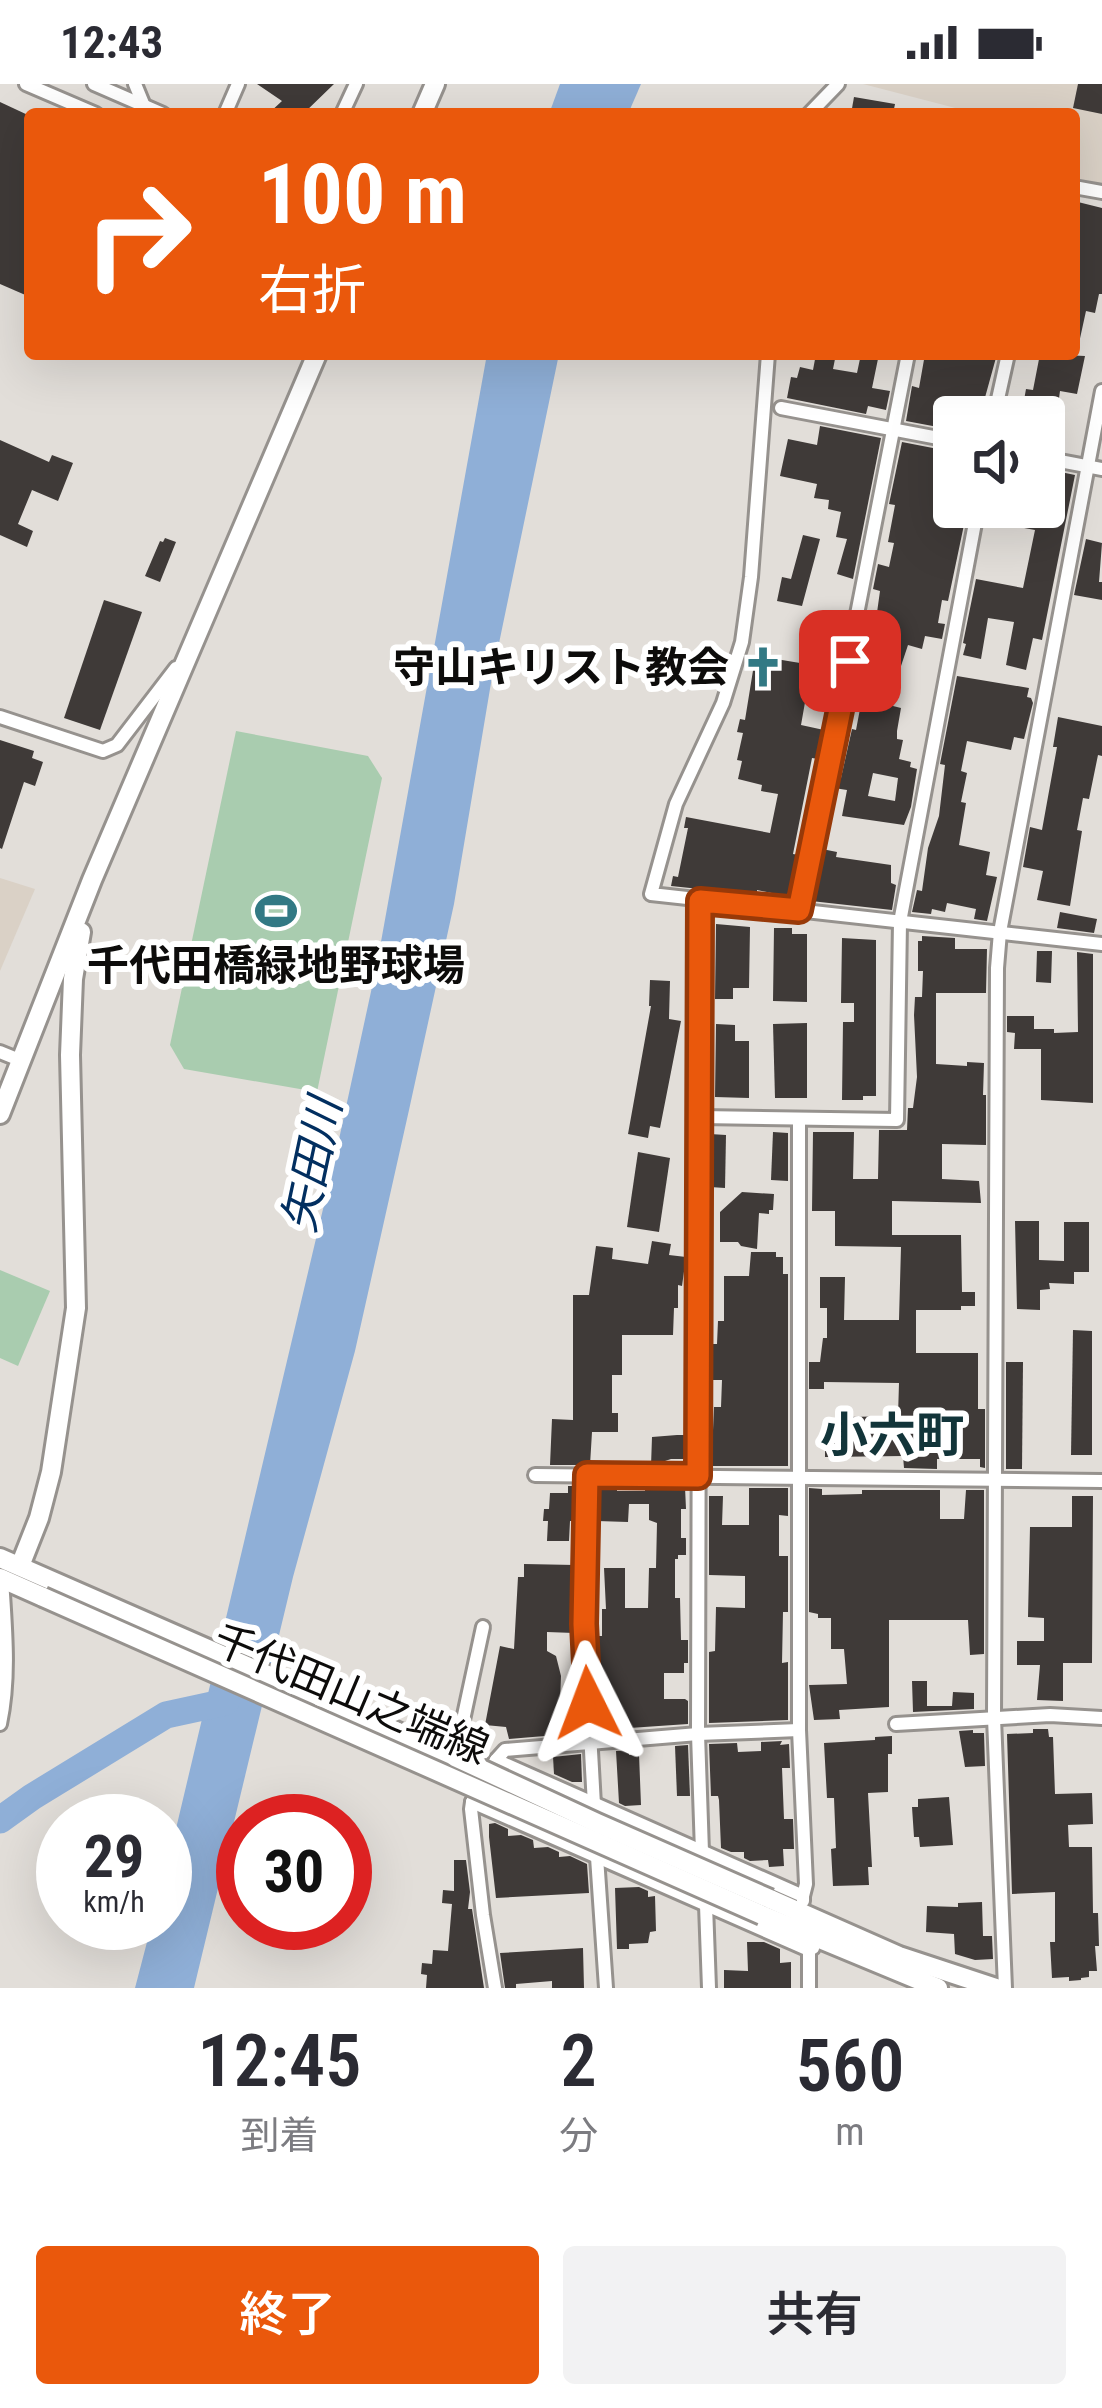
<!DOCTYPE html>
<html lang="ja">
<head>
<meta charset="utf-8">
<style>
	:root { --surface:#fff; --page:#f2f2f3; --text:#2b2b33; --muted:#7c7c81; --accent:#ea580c }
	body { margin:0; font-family:"Roboto Condensed","Noto Sans JP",sans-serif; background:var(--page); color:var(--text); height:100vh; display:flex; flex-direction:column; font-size:45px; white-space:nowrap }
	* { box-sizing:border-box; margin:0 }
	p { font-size:39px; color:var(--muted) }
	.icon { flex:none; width:66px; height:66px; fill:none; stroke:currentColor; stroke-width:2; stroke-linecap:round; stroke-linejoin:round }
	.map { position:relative; height:1904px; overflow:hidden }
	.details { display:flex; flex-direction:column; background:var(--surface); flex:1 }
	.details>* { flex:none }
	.hud { position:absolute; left:24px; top:24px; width:1056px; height:252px; border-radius:12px; box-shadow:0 12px 48px #0002; background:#ea580c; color:#fff; overflow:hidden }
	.buttons { position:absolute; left:933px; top:312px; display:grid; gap:24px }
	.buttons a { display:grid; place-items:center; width:132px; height:132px; border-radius:12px; background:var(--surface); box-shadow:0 12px 48px #0002; font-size:60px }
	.speed { position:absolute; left:36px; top:1710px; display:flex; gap:24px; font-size:60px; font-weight:700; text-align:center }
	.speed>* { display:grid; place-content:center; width:156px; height:156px; border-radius:50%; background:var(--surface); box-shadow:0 12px 48px #0002; line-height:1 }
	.speed small { font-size:30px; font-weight:400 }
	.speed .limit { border:18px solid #d22; background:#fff; color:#111 }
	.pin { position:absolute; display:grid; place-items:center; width:102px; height:102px; color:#fff; margin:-51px; border-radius:24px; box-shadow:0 6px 18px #0006 }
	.me { position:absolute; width:132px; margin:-66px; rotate:357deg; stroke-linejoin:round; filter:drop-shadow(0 0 9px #0008) }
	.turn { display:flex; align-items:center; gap:42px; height:252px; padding:0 36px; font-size:54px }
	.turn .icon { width:156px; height:156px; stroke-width:2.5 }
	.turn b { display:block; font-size:84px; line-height:102px }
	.eta { display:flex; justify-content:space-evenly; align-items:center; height:204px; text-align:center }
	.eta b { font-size:72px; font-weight:600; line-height:84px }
	.primary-button { display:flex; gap:24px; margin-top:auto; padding:24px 36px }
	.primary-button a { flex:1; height:138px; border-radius:12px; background:var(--accent); color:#fff; font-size:48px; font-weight:600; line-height:138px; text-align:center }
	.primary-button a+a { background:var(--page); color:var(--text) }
	.status { display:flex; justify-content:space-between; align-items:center; height:84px; padding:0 60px; background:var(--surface); direction:ltr }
	.status svg { height:33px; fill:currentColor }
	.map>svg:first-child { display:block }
	.built { fill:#dad1c6 }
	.green { fill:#a9ccaf }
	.water { fill:#8fafd7 }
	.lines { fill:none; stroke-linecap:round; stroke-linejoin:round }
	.river { stroke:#8fafd7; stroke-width:27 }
	.building { fill:#3f3a38; fill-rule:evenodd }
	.street-casing { stroke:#96928e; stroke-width:18 }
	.secondary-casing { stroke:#96928e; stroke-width:24 }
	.street { stroke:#fff; stroke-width:12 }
	.secondary { stroke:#fff; stroke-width:18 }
	.secondary-bridge-casing { stroke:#96928e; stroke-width:24; stroke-linecap:butt }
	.secondary-bridge { stroke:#fff; stroke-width:18 }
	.route-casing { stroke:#983908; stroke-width:30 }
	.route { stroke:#ea580c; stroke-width:21 }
	.labels { text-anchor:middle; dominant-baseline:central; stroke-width:12; stroke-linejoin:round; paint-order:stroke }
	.poi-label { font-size:42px; font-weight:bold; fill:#0d0c0b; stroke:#fff; text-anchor:end }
	.street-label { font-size:42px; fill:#0d0c0b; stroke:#fff }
	.water-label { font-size:45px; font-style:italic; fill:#022f60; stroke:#fff }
	.quarter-label { font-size:48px; font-weight:bold; fill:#123439; stroke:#fff }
</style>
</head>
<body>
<div class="status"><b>12:43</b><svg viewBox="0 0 49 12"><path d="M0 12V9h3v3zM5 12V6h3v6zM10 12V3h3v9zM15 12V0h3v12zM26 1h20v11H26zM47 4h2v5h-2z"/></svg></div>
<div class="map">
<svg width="1102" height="1904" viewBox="0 0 1102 1904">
	<rect width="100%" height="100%" fill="#e2ded9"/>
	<g class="built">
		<polygon points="863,0 1102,0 1102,103 1074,97 1074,30 963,30 963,26"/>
		<polygon points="0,794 35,805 0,887"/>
	</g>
	<g class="green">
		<polygon points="236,647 368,672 382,694 317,1008 184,985 170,961"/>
		<polygon points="0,1186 50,1207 18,1282 0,1274"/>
	</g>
	<g class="water">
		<polygon points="560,0 641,0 628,30 549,30"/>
		<polygon points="487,270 559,270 492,593 454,820 409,1026 355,1267 293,1493 194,1904 135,1904 152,1839 165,1839 165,1791 333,1083 377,880"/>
	</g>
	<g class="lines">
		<polyline class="river" points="0,1736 32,1713 166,1631 226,1618"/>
	</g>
	<g class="building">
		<polygon points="257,0 334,0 303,30 268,30 282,17"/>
		<polygon points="1078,0 1102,0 1102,30 1073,24"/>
		<polygon points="854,13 895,20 893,30 851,30"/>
		<polygon points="0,18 30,32 30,213 0,200"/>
		<polygon points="1074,117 1102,124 1102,210 1099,210 1095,229 1086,227 1079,259 1074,258"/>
		<polygon points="816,270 836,270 833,285 857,289 861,270 879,270 872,304 890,307 886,326 868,322 866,330 787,314 791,293 797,294 800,283 813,286"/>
		<polygon points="925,270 997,270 981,328 977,327 976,333 954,333 954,346 906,337 912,302 919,304"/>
		<polygon points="1040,270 1085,272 1077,310 1060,307 1052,365 1044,364 1044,333 1021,333 1026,305 1033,306"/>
		<polygon points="820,342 881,354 853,495 837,490 847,455 836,453 841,428 828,425 829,416 814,414 817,400 780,392 788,355 817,361"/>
		<polygon points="0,356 49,378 52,371 73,379 58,417 32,406 18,440 33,447 27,463 0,451"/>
		<path d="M902 358 938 365 937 371 954 375 951 405H954V423H960L958 435 965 436 948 517 942 516 938 539 945 540 942 555 925 552 922 565 908 561 901 582 893 622 901 624 897 647V655L903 656 899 675 911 678 910 683 917 685 911 723 904 741 842 732 847 706 834 704 836 693 841 694 852 645 856 646 868 583 864 582 875 543 880 507 873 505 878 480 889 483 894 459 888 458 895 421 889 420ZM873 689 898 694 895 717 868 712Z"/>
		<polygon points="1051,386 1075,391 1042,556 1033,554 1026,586 1006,581 1014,538 988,534 981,575 963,571 966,560 963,559 976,495 1023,504 1035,446 986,437 988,423 1044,423"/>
		<polygon points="803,451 820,455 802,522 777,517 782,493 791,495"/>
		<polygon points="165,454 176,458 160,498 145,492 160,457 163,458"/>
		<polygon points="1086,455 1102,459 1099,498 1102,498 1102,516 1074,511"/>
		<polygon points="104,516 142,528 100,646 64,634"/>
		<polygon points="756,568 776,572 776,575 836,585 831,609 807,607 801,641 824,646 818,675 812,674 793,770 799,771 791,813 757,806 757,811 671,802 673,792 678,793 688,744 684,744 686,733 770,749 778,710 761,707 762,701 738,695 742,677 737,676 743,649 737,648 740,635 745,636"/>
		<polygon points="957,592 1029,604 1027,613 1031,614 1033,619 1024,655 1014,653 1011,666 967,657 961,687 967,689 961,718 966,719 959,761 990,768 986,791 997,793 987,837 974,835 976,825 947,819 945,828 932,825 931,830 912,828 917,806 922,807 928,764 939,732 945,681 940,680"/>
		<polygon points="1058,633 1102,642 1102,672 1098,671 1089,715 1083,714 1077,746 1082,747 1070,822 1037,816 1043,787 1023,783 1030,743 1042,746 1057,663 1053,663"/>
		<polygon points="0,656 34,667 32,674 43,678 35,702 24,698 2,765 0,764"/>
		<polygon points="822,765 837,768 836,773 891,781 891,799 896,801 892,826 811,817"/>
		<polygon points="1060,828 1097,835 1094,849 1057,844"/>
		<polygon points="716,840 750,843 749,904 733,904 733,915 715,915"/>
		<polygon points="774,844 792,844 792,850 807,850 807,918 773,917"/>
		<polygon points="922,852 955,854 955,865 987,865 986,909 936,909 936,980 967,982 967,978 984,979 983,1011 986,1011 986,1061 942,1060 942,1095 979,1097 981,1119 892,1117 892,1151 961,1151 962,1208 975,1208 975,1222 961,1222 961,1226 916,1226 916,1269 978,1269 978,1325 985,1325 985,1384 980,1383 980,1375 937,1375 937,1385 904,1384 903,1372 825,1373 825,1351 848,1351 847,1333 898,1332 899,1299 824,1298 824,1305 809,1305 809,1278 820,1278 823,1254 827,1254 827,1224 820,1224 820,1193 845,1193 844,1236 899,1236 901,1163 835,1162 835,1127 812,1127 813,1048 854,1048 853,1095 878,1095 879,1046 907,1046 908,1024 913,1024 917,993 914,931 915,913 922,913 923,887 918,887 918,857 922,857"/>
		<polygon points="842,854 876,856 876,1012 863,1012 863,1016 842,1016 843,938 854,938 854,919 841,919"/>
		<polygon points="1037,867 1052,867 1051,899 1036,898"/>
		<polygon points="1077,868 1093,870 1093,1019 1041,1016 1041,965 1014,965 1015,949 1007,948 1007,932 1034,932 1034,945 1054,945 1054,949 1078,948"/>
		<polygon points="650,896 670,897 669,935 681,937 660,1044 650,1042 648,1054 628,1050 651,922 649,922"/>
		<polygon points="807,939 807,1014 775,1014 773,940"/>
		<polygon points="716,940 735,941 735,957 749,957 749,1014 715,1013"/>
		<polygon points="773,1048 788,1049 788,1097 771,1096"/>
		<polygon points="710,1050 726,1051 725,1104 710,1103"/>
		<polygon points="638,1068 670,1074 659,1148 627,1143"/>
		<polygon points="742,1108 774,1110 773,1126 769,1126 769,1130 759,1129 757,1165 741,1162 738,1158 720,1158 720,1128"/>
		<polygon points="1015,1137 1039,1137 1039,1176 1064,1177 1064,1138 1089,1138 1089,1188 1074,1188 1074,1200 1049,1199 1050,1205 1040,1206 1040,1226 1017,1225"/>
		<polygon points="652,1157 671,1160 669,1171 686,1173 682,1202 678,1201 678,1224 674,1224 673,1251 622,1251 622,1291 612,1291 612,1329 618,1329 618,1348 592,1348 590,1381 550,1381 552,1335 573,1336 573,1211 589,1211 596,1162 613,1164 612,1175 648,1180"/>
		<polygon points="751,1168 776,1168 776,1173 783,1173 783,1190 788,1190 788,1382 709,1382 709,1352 711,1346 713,1346 714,1323 721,1323 722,1296 709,1296 709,1260 717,1260 718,1237 724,1237 724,1192 749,1192"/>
		<polygon points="1073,1246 1092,1247 1092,1371 1071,1371"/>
		<polygon points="1006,1278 1023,1278 1022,1385 1006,1385"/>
		<polygon points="677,1351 688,1351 688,1375 671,1375 665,1377 665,1382 651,1382 652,1353"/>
		<polygon points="568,1402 576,1402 576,1437 570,1437 569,1457 547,1457 548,1437 543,1437 544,1425 549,1425 550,1409 568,1409"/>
		<polygon points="597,1402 617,1402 617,1407 645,1407 645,1403 685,1403 686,1425 681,1425 681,1454 686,1454 686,1471 678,1471 678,1475 675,1475 675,1514 680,1514 681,1556 688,1556 688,1579 684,1579 684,1589 664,1589 664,1615 685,1615 688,1617 688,1640 600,1646 600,1634 607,1634 607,1604 601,1604 601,1587 597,1587 595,1552 602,1552 602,1525 606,1525 604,1484 625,1484 625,1524 648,1524 649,1484 656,1484 657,1439 649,1436 649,1420 629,1420 628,1438 597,1437"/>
		<polygon points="749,1404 788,1404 788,1432 779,1431 779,1472 788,1472 788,1528 783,1528 782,1579 788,1578 788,1636 709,1639 709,1568 715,1567 716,1523 745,1524 745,1492 709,1491 709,1412 723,1412 722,1441 749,1441"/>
		<polygon points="809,1404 822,1405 822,1411 862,1410 862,1406 940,1406 940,1435 964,1435 966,1406 984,1406 984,1570 970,1571 968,1536 889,1536 889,1623 839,1626 840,1635 814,1636 809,1601 847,1600 844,1565 831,1565 831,1534 818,1534 818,1530 809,1528"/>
		<polygon points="1072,1412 1093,1412 1092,1579 1063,1579 1063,1617 1037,1616 1040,1581 1017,1581 1017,1557 1044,1557 1044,1534 1028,1533 1030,1443 1072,1443"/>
		<polygon points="524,1480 575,1481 574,1549 547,1548 547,1567 556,1572 561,1592 560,1619 578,1618 580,1649 509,1655 506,1643 485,1641 500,1562 514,1565 518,1493 524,1493"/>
		<polygon points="912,1597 927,1597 927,1622 952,1622 953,1608 974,1609 974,1625 913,1628"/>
		<polygon points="1033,1645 1048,1645 1049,1653 1053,1653 1055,1710 1092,1709 1093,1740 1068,1741 1069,1763 1092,1763 1093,1829 1098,1829 1099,1862 1095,1862 1097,1887 1089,1887 1089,1893 1081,1894 1081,1896 1069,1897 1069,1893 1052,1894 1050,1858 1055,1858 1055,1808 1012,1810 1007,1650 1033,1649"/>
		<polygon points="973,1646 973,1649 984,1649 985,1682 965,1683 959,1647"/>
		<polygon points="892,1652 892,1670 888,1670 888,1708 868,1709 872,1783 868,1783 869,1801 833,1802 831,1765 836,1764 834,1714 827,1714 824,1659 875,1656 875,1653"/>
		<polygon points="782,1657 780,1661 789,1660 790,1684 782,1684 784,1735 793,1735 794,1765 783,1765 784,1782 769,1783 768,1776 750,1777 744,1774 744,1768 731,1768 721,1764 719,1716 718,1712 711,1712 709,1660 737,1659 738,1668 761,1667 761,1658"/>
		<polygon points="688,1661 690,1712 677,1712 675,1662"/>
		<polygon points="629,1666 629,1671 639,1670 641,1721 625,1722 619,1719 616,1667"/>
		<polygon points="581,1670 582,1698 572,1698 554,1690 553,1673"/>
		<polygon points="949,1713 953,1761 920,1763 919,1753 914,1753 912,1723 918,1723 918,1715"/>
		<polygon points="495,1739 508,1745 508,1752 521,1751 533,1756 534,1764 548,1763 559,1768 559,1773 570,1772 587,1780 589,1809 496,1814 489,1753 489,1740"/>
		<polygon points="454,1776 466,1776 470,1808 468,1825 472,1825 484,1904 426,1904 427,1891 421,1890 422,1879 432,1880 433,1866 448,1867 452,1820 442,1819 443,1806 454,1807"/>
		<polygon points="639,1803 648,1807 648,1813 655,1812 656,1847 650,1848 648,1859 629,1860 629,1865 617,1865 615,1804"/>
		<polygon points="982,1818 983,1852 992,1852 993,1875 975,1876 955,1870 954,1850 926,1848 927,1822 958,1823 958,1819"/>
		<polygon points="747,1858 764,1858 780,1865 780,1879 791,1878 791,1904 724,1904 724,1886 748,1887"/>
		<polygon points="583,1864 584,1904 552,1904 552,1897 516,1900 516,1904 505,1904 500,1869"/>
	</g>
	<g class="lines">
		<g class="street-casing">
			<g id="street">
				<polyline points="26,0 96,30"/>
				<polyline points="94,0 163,30"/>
				<polyline points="135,0 144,22"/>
				<polyline points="225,30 238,0"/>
				<polyline points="342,30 356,0"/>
				<polyline points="809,30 838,0"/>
				<polyline points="1074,103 1102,108"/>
				<polyline points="768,270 751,493 742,558 723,619 676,720 651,810 1102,860"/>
				<polyline points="781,324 954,357"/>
				<polyline points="994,333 1008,270"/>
				<polyline points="1044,374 1102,385"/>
				<polyline points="0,633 103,667 117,661 176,584"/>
				<polyline points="700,817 698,1650 702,1768"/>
				<polyline points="799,826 908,270"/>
				<polyline points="0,968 22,977"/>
				<polyline points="700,1033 897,1036 900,838 978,423"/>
				<polyline points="799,1035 799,1646 806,1800 803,1812"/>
				<polyline points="535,1391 1102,1397"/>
				<polyline points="587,1392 584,1540 594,1721"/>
				<path d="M0 1640C10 1593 5 1543 2 1495L4 1493"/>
				<polyline points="896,1640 1050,1631 1102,1634"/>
				<polyline points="455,1673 483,1543"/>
				<polyline points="496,1676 803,1812 803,1817"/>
				<polyline points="472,1718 809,1866"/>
				<polyline points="597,1773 606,1904"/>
				<polyline points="706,1821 709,1904"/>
				<polyline points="495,1904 483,1831 471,1725 472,1718 496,1676 505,1666 698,1650 799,1646"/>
				<polyline points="809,1904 809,1866 813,1864"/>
				<polyline points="1005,1904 994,1634 997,884 1000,848 1102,307"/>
			</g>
		</g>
		<g class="secondary-casing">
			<g id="secondary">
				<polyline points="422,30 435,0"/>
				<polyline points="0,1030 92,796 317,270"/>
				<polyline points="0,1474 455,1673"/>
				<polyline points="20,1482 39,1434 51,1388 76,1224 70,971 73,895 81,848"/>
				<polyline points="0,1494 43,1513"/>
				<polyline points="770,1815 899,1872 996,1904"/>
				<polyline points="762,1831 938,1904"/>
			</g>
		</g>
		<use href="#street" class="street"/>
		<use href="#secondary" class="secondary"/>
		<g class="secondary-bridge-casing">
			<g id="secondary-bridge">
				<polyline points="43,1513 762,1831"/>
				<polyline points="455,1673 597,1739 770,1815"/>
			</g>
		</g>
		<use href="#secondary-bridge" class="secondary-bridge"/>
	</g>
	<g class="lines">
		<g class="route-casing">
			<polyline id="route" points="588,1619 584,1540 587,1391 698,1392 700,817 799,826 850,577"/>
		</g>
		<use href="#route" class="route"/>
	</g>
	<defs>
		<g id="church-bare" transform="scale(3.24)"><path d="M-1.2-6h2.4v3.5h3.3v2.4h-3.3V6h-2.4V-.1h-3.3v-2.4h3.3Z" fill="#327984" stroke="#fff" stroke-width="2.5" paint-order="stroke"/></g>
		<g id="stadium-bare" transform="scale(3.24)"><path d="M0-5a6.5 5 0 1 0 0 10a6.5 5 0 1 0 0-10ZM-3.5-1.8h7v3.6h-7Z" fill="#327984" stroke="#fff" stroke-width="2.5" paint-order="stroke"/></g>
	</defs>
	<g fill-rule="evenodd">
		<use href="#church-bare" x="763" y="583"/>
		<use href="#stadium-bare" x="276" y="827"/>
	</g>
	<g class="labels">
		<g class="poi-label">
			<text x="729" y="583">守山キリスト教会</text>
			<text x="276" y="881" text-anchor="middle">千代田橋緑地野球場</text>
		</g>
		<g class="street-label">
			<text transform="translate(351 1610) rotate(23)">千代田山之端線</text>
		</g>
		<g class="water-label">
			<text transform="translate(312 1081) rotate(-78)">矢田川</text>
		</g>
		<g class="quarter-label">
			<text x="892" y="1351">小六町</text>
		</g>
	</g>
</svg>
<div class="buttons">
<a><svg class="icon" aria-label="sound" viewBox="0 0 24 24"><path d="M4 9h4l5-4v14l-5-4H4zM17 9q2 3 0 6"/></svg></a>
</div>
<div class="speed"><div>29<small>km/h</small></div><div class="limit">30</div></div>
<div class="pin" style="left:850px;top:577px;background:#d93025"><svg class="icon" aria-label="arrive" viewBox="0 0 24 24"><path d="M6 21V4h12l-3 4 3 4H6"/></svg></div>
<svg class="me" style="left:588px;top:1619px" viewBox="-20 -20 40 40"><path d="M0-17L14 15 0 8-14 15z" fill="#ea580c" stroke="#fff" stroke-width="4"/></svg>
<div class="hud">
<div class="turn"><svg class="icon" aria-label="right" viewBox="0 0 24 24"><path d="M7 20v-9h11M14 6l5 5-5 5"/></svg><div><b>100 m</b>右折</div></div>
</div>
</div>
<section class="details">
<div class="eta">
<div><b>12:45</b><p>到着</p></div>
<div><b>2</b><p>分</p></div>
<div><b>560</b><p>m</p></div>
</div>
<div class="primary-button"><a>終了</a><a>共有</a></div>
</section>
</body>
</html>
